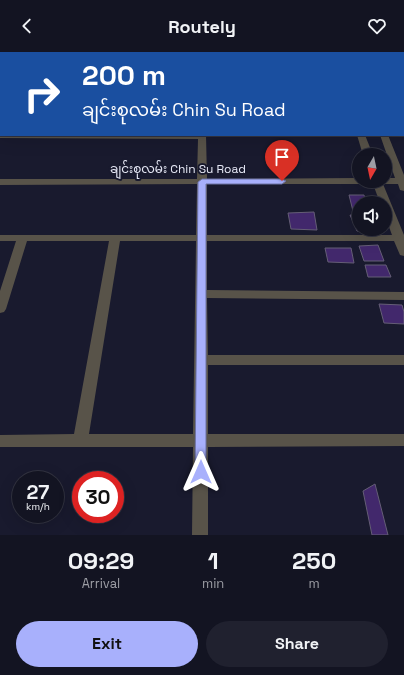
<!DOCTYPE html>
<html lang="en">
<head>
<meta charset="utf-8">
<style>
	:root { --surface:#131422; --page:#20212f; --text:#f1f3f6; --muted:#9d9ea5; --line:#323340; --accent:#a8b0fc }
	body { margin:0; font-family:"Space Grotesk","Noto Sans Myanmar",sans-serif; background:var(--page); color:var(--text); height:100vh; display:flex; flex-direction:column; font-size:15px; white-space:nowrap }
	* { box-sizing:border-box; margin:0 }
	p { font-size:13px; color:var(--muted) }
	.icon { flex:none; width:22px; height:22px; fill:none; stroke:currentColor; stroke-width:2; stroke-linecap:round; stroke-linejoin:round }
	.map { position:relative; height:483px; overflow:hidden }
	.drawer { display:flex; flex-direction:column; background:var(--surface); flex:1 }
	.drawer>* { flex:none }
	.hud { position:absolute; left:0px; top:0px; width:404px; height:84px; box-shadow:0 4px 16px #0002,0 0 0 1px var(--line); background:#1a4fa0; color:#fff; overflow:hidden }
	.needle { width:26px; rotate:189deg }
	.tools { position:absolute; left:352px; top:96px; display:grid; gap:8px }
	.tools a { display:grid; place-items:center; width:40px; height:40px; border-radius:50%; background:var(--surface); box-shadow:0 4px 16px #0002,0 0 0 1px var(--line); font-size:20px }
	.speed { position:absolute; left:12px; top:419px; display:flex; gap:8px; font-size:20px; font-weight:700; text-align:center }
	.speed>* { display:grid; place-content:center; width:52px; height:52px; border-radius:50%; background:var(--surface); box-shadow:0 4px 16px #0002,0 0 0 1px var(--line); line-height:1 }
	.speed small { font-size:10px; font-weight:400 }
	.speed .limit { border:6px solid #d22; background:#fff; color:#111 }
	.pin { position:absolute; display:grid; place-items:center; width:34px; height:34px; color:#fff; margin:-41px -17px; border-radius:50% 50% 50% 0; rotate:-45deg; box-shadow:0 0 4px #0007 }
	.pin .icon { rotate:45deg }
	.me { position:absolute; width:44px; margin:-22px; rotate:0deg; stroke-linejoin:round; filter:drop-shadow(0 0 3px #0008) }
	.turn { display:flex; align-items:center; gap:14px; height:84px; padding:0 16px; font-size:18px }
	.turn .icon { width:52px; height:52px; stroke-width:2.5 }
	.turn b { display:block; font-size:28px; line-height:34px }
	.eta { display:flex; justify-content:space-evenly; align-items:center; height:68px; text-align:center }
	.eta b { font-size:24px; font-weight:800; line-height:28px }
	.action { display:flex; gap:8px; margin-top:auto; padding:8px 16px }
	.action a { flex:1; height:46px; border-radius:24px; background:var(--accent); color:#111; font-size:16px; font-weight:800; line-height:46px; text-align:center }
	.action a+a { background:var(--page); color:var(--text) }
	header { display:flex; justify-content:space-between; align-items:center; height:52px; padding:0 16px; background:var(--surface); font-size:18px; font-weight:800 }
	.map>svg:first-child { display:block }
	.building { fill:#42286c; stroke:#655e76 }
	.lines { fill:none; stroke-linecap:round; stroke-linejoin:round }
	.street { fill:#585349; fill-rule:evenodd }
	.route { fill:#a8b0fc; stroke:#6d72a4 }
	.labels { text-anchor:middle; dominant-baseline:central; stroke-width:4; stroke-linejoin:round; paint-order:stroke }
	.street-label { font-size:12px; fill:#e6e8f6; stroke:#191a2e }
</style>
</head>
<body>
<header><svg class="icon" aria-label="back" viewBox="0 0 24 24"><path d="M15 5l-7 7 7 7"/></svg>Routely<svg class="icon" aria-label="heart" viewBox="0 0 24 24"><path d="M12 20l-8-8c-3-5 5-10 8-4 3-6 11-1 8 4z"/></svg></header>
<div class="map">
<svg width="404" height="483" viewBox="0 0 404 483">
	<rect width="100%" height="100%" fill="#191a2e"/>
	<g class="building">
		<polygon points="349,143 364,143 366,151 359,151 359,159 353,159"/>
		<polygon points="314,160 317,178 291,177 288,161"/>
		<polygon points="350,163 359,164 359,177 378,177 379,179 357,179"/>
		<polygon points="378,193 384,209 364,209 359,194"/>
		<polygon points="325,196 351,196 354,211 328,210"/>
		<polygon points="365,213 386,213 391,225 368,225"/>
		<polygon points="379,252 402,253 404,260 404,272 384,271"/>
		<polygon points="375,432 388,483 372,483 363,439"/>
	</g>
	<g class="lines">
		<g class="street">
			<polygon points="19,0 27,0 18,1"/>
			<polygon points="81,0 89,0 80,1"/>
			<rect x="139" y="0" width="8" height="1"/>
			<rect x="199" y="0" width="8" height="1"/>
			<rect x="327" y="0" width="8" height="1"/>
			<rect x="348" y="0" width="8" height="1"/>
			<path d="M0 80 1 83H206L207 127 359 126V129H385V126H395L380 83H388L404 123V139L400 138 398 132H383L404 183V204L400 203 394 189H207V238L404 240V248L207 246 208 303H404V313H208V382H404V394L208 395V483H192L193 395H0V383L74 382 109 189H27L6 257 4 260 0 261V239L16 189H0V183H196L197 132 0 133V127H197L198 87 0 86ZM207 132H373L380 151H385V164L392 183H207ZM120 189H196L193 382H89Z"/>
			<polygon points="357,83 365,83 373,103 363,103"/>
		</g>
	</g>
	<polygon class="route" points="202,127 282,127 286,129 282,132 206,132 206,420 205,424 201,426 196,424 195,420 198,130"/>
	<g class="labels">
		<g class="street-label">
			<text x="178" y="117">ချင်းစုလမ်း Chin Su Road</text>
		</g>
	</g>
</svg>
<div class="tools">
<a><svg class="needle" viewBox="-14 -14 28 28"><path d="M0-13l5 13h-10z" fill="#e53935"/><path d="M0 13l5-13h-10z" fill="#9d9ea5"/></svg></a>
<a><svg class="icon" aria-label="sound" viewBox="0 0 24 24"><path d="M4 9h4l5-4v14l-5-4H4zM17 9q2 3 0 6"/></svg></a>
</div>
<div class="speed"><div>27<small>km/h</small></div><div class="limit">30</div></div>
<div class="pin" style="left:282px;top:129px;background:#d93025"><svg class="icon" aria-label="arrive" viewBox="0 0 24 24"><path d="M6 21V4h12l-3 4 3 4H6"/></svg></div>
<svg class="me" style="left:201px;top:420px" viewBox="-20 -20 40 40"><path d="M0-17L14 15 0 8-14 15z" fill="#a8b0fc" stroke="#fff" stroke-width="4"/></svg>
<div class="hud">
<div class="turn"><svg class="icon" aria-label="right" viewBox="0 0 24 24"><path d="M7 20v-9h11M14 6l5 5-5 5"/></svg><div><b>200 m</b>ချင်းစုလမ်း Chin Su Road</div></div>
</div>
</div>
<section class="drawer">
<div class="eta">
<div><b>09:29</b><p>Arrival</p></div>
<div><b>1</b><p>min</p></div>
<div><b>250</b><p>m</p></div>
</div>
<div class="action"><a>Exit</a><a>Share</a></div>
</section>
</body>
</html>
